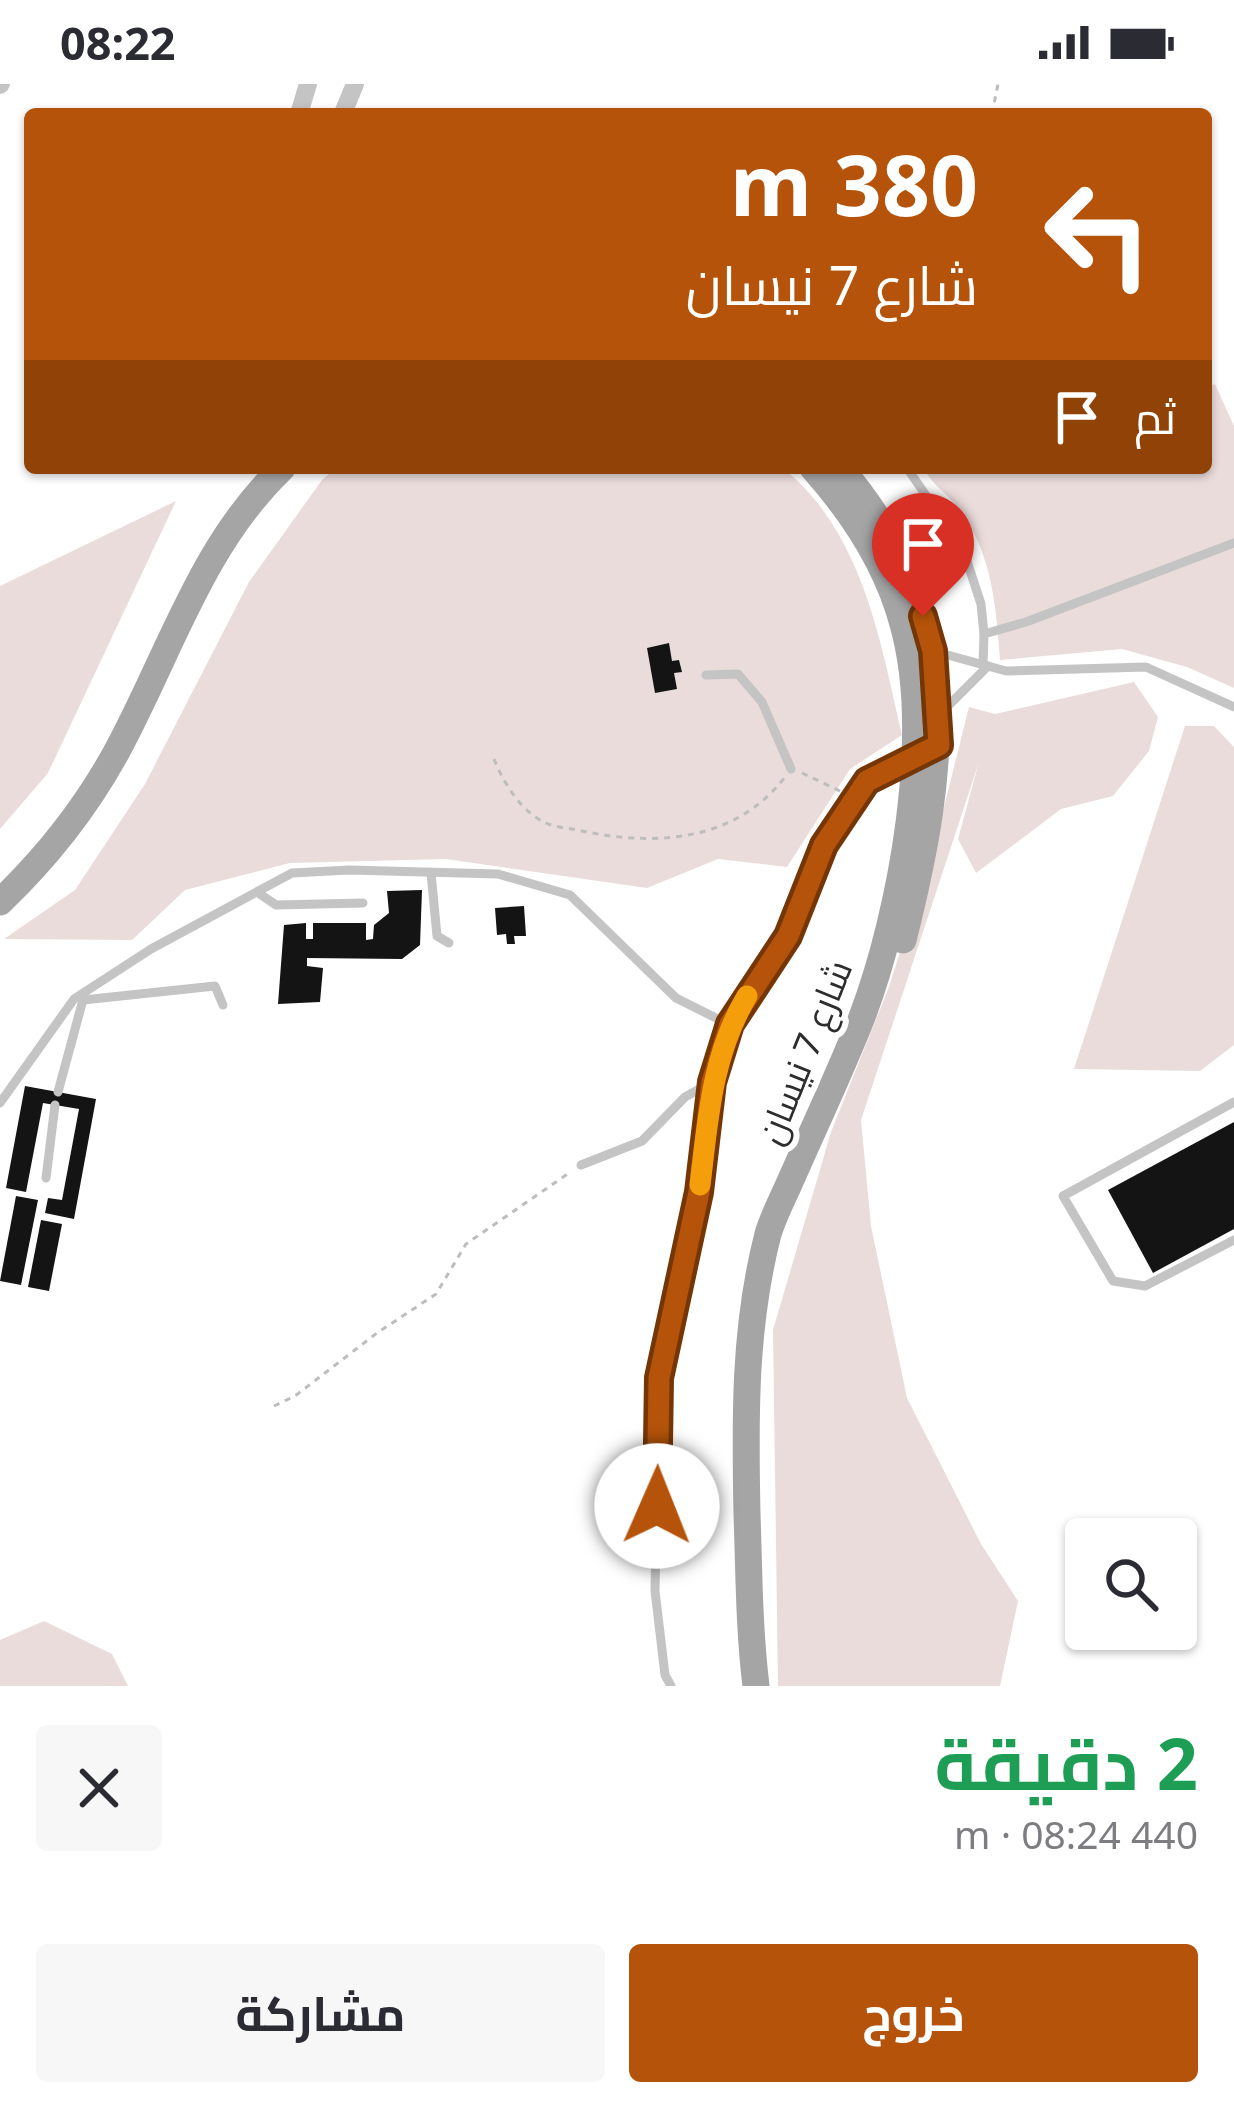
<!DOCTYPE html>
<html lang="ar">
<head>
<meta charset="utf-8">
<style>
	:root { --surface:#fff; --page:#f7f7f7; --text:#2b2b33; --muted:#7c7c81; --accent:#b45309 }
	body { margin:0; font-family:"Noto Sans",Cairo,sans-serif; background:var(--page); color:var(--text); direction:rtl; height:100vh; display:flex; flex-direction:column; font-size:45px; white-space:nowrap }
	* { box-sizing:border-box; margin:0 }
	p { font-size:39px; color:var(--muted) }
	.icon { flex:none; width:66px; height:66px; fill:none; stroke:currentColor; stroke-width:2; stroke-linecap:round; stroke-linejoin:round }
	.map { position:relative; height:1602px; overflow:hidden; direction:ltr }
	.details { display:flex; flex-direction:column; background:var(--surface); flex:1 }
	.details>* { flex:none }
	.guide { position:absolute; left:24px; top:24px; width:1188px; height:366px; border-radius:12px; box-shadow:0 3px 9px #0004; direction:rtl; background:#b45309; color:#fff; overflow:hidden }
	.buttons { position:absolute; left:1065px; top:1434px; display:grid; gap:24px }
	.buttons a { display:grid; place-items:center; width:132px; height:132px; border-radius:12px; background:var(--surface); box-shadow:0 3px 9px #0004; font-size:60px }
	.pin { position:absolute; display:grid; place-items:center; width:102px; height:102px; color:#fff; margin:-123px -51px; border-radius:50% 50% 50% 0; rotate:-45deg; box-shadow:0 0 12px #0007 }
	.pin .icon { rotate:45deg }
	.me { position:absolute; width:132px; margin:-66px; rotate:1deg; stroke-linejoin:round; filter:drop-shadow(0 0 9px #0008) }
	.turn { display:flex; align-items:center; gap:42px; height:252px; padding:0 36px; font-size:54px }
	.turn .icon { width:156px; height:156px; stroke-width:2.5 }
	.turn b { display:block; font-size:84px; line-height:102px }
	.then { display:flex; align-items:center; height:114px; padding:0 36px; background:#0003; gap:24px; font-size:45px }
	.round { display:grid; place-items:center; flex:none; width:126px; height:126px; border-radius:12px; background:var(--page) }
	.headline { display:flex; align-items:center; justify-content:space-between; height:204px; padding:0 36px }
	h1 { font-size:72px; font-weight:700; line-height:90px; color:#1e9e55 }
	.action { display:flex; gap:24px; margin-top:auto; padding:24px 36px }
	.action a { flex:1; height:138px; border-radius:12px; background:var(--accent); color:#fff; font-size:48px; font-weight:700; line-height:138px; text-align:center }
	.action a+a { background:var(--page); color:var(--text) }
	.status { display:flex; justify-content:space-between; align-items:center; height:84px; padding:0 60px; background:var(--surface); direction:ltr }
	.status svg { height:33px; fill:currentColor }
	.map>svg:first-child { display:block }
	.green { fill:#eadcdb }
	.building { fill:#141414 }
	.lines { fill:none; stroke-linecap:round; stroke-linejoin:round }
	.path { stroke:#bdbdbd; stroke-width:3; stroke-dasharray:6 6; stroke-linecap:butt }
	.service { stroke:#c4c4c4; stroke-width:9 }
	.minor { stroke:#c4c4c4; stroke-width:18 }
	.primary { stroke:#a5a5a5; stroke-width:27 }
	.route-casing { stroke:#753606; stroke-width:30 }
	.route { stroke:#b45309; stroke-width:21 }
	.slow { stroke:#f59e0b; stroke-width:21 }
	.labels { text-anchor:middle; dominant-baseline:central; stroke-width:12; stroke-linejoin:round; paint-order:stroke }
	.street-label { font-size:36px; fill:#2d2d2d; stroke:#fff }
</style>
</head>
<body>
<div class="status"><b>08:22</b><svg viewBox="0 0 49 12"><path d="M0 12V9h3v3zM5 12V6h3v6zM10 12V3h3v9zM15 12V0h3v12zM26 1h20v11H26zM47 4h2v5h-2z"/></svg></div>
<div class="map">
<svg width="1234" height="1602" viewBox="0 0 1234 1602">
	<rect width="100%" height="100%" fill="#fff"/>
	<g class="green">
		<path d="M1215 300 1234 342V604L1187 583 1122 565 1000 576C996 521 992 465 955 420 944 407 931 400 924 384H1206V304Z"/>
		<path d="M336 384H783C863 449 880 556 902 651L850 685 787 783 718 775 647 804 446 775 290 779 185 806 132 856 4 855 75 806 145 700 249 498 322 396Z"/>
		<polygon points="176,417 48,689 0,745 0,502"/>
		<polygon points="1134,598 1158,633 1149,667 1113,712 1061,725 976,789 958,755 979,678 861,1036 871,1142 907,1314 981,1460 1018,1517 1000,1602 778,1602 773,1246 831,1048 889,903 939,743 969,623 995,630"/>
		<polygon points="1185,642 1214,642 1234,663 1234,961 1200,987 1074,985"/>
		<polygon points="44,1537 112,1570 128,1602 0,1602 0,1556"/>
	</g>
	<g class="building">
		<polygon points="669,559 672,577 679,576 682,588 674,589 677,605 655,609 647,564"/>
		<polygon points="422,806 420,861 402,875 307,874 307,882 323,884 320,918 278,920 284,841 306,839 306,855 313,855 313,839 366,839 366,856 373,855 374,841 389,829 387,807"/>
		<polygon points="524,822 526,852 514,852 515,860 507,860 506,850 497,851 495,824"/>
		<polygon points="25,1002 96,1015 74,1135 45,1129 48,1114 62,1116 79,1025 43,1019 26,1108 6,1104"/>
		<polygon points="1234,1038 1234,1145 1153,1189 1108,1106"/>
		<polygon points="16,1112 38,1116 21,1201 0,1197"/>
		<polygon points="41,1136 62,1140 49,1207 28,1203"/>
	</g>
	<g class="lines">
		<g class="path">
			<polyline points="992,30 998,0"/>
			<path d="M494 675C503 698 521 728 546 739 556 744 571 744 582 747 657 763 736 757 785 693"/>
			<polyline points="802,689 842,708"/>
			<polyline points="274,1322 295,1312 377,1249 436,1210 466,1160 569,1089"/>
		</g>
		<g class="service">
			<polyline points="907,384 963,465 981,520 984,550"/>
			<polyline points="933,567 1006,587 1146,583 1234,623"/>
			<polyline points="983,581 984,550 1026,538 1234,459"/>
			<polyline points="706,591 738,590 762,618 791,685"/>
			<polyline points="941,629 988,582"/>
			<polyline points="431,789 437,852 449,859"/>
			<polyline points="257,808 276,821 363,819"/>
			<polyline points="83,916 215,902 223,921"/>
			<polyline points="58,1008 84,912"/>
			<polyline points="1234,1018 1063,1112 1113,1197 1145,1202 1234,1156"/>
			<polyline points="0,1019 74,915 151,865 292,789 349,786 498,790 570,811 676,914 730,941 788,852 823,761 854,714 867,696 908,677"/>
			<polyline points="581,1081 642,1057 685,1013 712,998"/>
			<polyline points="46,1094 55,1021"/>
			<polyline points="671,1602 665,1591 655,1507 659,1294 699,1108 712,998 730,941"/>
		</g>
		<g class="minor">
			<polyline points="0,1 1,0"/>
			<polyline points="343,29 355,0"/>
			<polyline points="299,30 308,0"/>
		</g>
		<g class="primary">
			<path d="M840 384C966 531 947 681 903 856"/>
			<path d="M0 818C45 775 87 722 117 667 170 569 201 462 282 384"/>
			<path d="M756 1602C749 1545 749 1487 747 1430 745 1334 744 1243 768 1150 774 1130 785 1110 793 1091 816 1039 841 986 862 933 902 827 934 650 903 540 887 480 853 429 813 384"/>
		</g>
	</g>
	<g class="lines">
		<g class="route-casing">
			<polyline id="route" points="657,1422 659,1294 699,1108 712,998 730,940 788,852 824,761 867,697 939,661 933,567 923,532"/>
		</g>
		<use href="#route" class="route"/>
		<path class="slow" d="M700 1101C708 1034 712 971 747 912"/>
	</g>
	<g class="labels">
		<g class="street-label">
			<text transform="translate(804 968) rotate(-68)">شارع 7 نيسان</text>
		</g>
	</g>
</svg>
<div class="buttons">
<a><svg class="icon" aria-label="search" viewBox="0 0 24 24"><circle cx="10" cy="10" r="6"/><path d="M15 15l6 6"/></svg></a>
</div>
<div class="pin" style="left:923px;top:532px;background:#d93025"><svg class="icon" aria-label="arrive" viewBox="0 0 24 24"><path d="M6 21V4h12l-3 4 3 4H6"/></svg></div>
<svg class="me" style="left:657px;top:1422px" viewBox="-20 -20 40 40"><circle r="19" fill="#fff"/><path d="M0-13L10 11 0 6-10 11z" fill="#b45309"/></svg>
<div class="guide">
<div class="turn"><svg class="icon" aria-label="left" viewBox="0 0 24 24"><path d="M17 20v-9H6M10 6l-5 5 5 5"/></svg><div><b>380 m</b>شارع 7 نيسان</div></div>
<div class="then">ثم<svg class="icon" aria-label="arrive" viewBox="0 0 24 24"><path d="M6 21V4h12l-3 4 3 4H6"/></svg></div>
</div>
</div>
<section class="details">
<div class="headline"><div><h1>2 دقيقة</h1><p>440 m · 08:24</p></div><a class="round"><svg class="icon" aria-label="close" viewBox="0 0 24 24"><path d="M6 6l12 12M18 6L6 18"/></svg></a></div>
<div class="action"><a>خروج</a><a>مشاركة</a></div>
</section>
</body>
</html>
